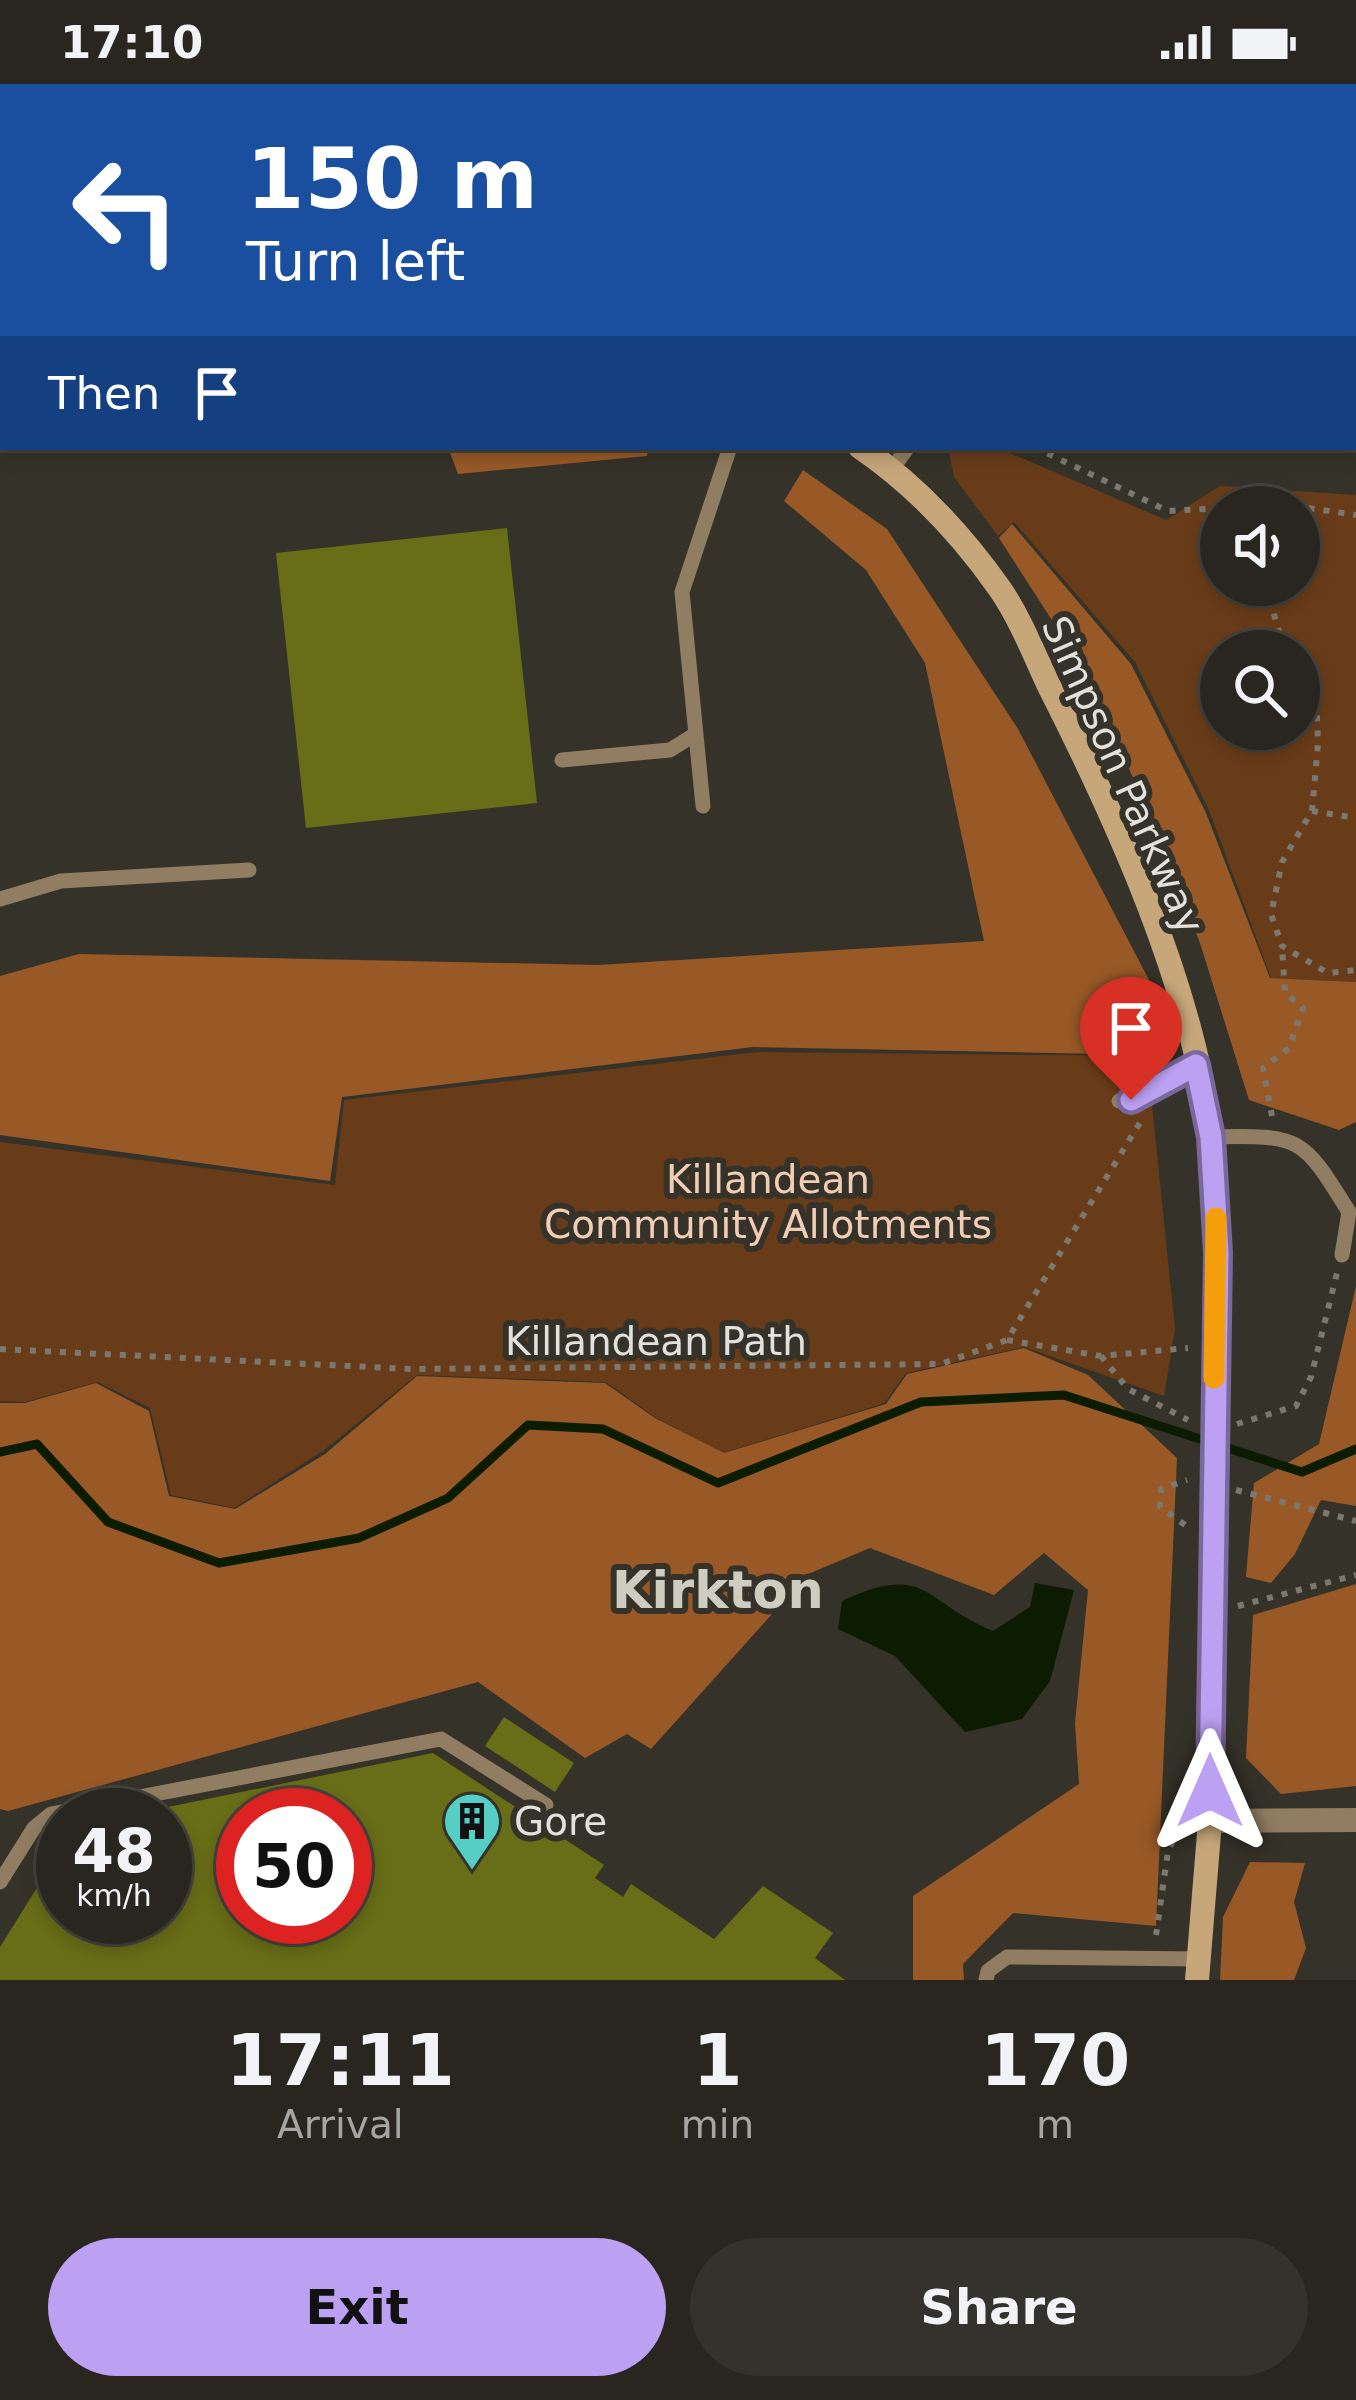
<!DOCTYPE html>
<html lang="en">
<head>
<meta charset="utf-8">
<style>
	:root { --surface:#28261f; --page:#34322c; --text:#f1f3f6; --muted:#a5a5a4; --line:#44433d; --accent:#bca0f2 }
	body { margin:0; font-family:"DejaVu Sans",sans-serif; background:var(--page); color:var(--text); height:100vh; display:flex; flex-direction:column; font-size:45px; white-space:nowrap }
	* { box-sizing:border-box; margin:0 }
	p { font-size:39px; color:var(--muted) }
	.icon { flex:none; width:66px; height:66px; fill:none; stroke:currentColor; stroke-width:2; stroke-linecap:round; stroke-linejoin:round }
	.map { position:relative; height:1896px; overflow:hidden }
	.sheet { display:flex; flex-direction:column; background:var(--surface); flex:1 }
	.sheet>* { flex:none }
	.guide { position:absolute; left:0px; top:0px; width:1356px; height:366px; box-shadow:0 6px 18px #0003,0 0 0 3px var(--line); background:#1a4fa0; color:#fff; overflow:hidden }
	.controls { position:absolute; left:1200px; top:402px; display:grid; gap:24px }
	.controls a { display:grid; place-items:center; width:120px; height:120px; border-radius:50%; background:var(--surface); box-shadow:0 6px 18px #0003,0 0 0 3px var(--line); font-size:60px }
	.speed { position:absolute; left:36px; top:1704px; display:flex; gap:24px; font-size:60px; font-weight:700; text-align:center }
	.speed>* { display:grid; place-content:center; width:156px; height:156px; border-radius:50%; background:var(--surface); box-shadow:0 6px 18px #0003,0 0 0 3px var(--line); line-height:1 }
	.speed small { font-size:30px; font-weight:400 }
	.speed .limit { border:18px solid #d22; background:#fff; color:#111 }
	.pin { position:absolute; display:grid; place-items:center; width:102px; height:102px; color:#fff; margin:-123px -51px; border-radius:50% 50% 50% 0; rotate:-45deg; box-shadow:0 0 12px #0007 }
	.pin .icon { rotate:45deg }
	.me { position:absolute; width:132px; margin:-66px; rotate:0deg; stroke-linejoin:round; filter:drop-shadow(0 0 9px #0008) }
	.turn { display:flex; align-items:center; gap:42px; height:252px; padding:0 48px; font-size:54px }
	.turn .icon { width:156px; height:156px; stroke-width:2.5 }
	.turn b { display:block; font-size:84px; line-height:102px }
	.then { display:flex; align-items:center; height:114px; padding:0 48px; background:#0003; gap:24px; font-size:45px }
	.eta { display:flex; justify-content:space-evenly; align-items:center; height:204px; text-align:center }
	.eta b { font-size:72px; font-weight:800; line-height:84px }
	.primary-button { display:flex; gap:24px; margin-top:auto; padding:24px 48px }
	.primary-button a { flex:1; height:138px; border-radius:72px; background:var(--accent); color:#111; font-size:48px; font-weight:800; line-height:138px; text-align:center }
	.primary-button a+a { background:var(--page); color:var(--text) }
	.status { display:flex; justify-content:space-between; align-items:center; height:84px; padding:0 60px; background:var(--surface); direction:ltr }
	.status svg { height:33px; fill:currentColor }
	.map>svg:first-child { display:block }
	.green { fill:#693c19; fill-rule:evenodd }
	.forest { fill:#985927 }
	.water { fill:#0b1c00 }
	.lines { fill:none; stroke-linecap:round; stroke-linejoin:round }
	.stream { stroke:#0b1c00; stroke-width:9 }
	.building { fill:#686d17; fill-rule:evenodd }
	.path { stroke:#7b7870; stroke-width:6; stroke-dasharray:6 9; stroke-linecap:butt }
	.service { stroke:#917d61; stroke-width:15 }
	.minor { stroke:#917d61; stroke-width:24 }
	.secondary { stroke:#c7a77a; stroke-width:24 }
	.secondary-bridge { stroke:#c7a77a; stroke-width:24 }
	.route-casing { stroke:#7a689d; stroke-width:30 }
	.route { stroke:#bca0f2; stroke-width:21 }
	.slow { stroke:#f59e0b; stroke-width:21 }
	.labels { text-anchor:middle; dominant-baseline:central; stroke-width:12; stroke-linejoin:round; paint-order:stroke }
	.street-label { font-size:39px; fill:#e3e1db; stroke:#353229 }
	.park-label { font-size:39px; fill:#f2cdb4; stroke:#353229 }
	.poi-label { font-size:39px; fill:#e3e1db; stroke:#353229; text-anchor:start }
	.district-label { font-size:51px; font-weight:bold; fill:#cfccc0; stroke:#353229 }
</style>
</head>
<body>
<div class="status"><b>17:10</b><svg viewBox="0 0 49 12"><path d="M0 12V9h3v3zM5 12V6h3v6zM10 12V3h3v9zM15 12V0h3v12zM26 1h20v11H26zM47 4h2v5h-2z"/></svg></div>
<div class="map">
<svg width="1356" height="1896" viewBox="0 0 1356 1896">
	<rect width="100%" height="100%" fill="#353229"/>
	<g class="green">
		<path d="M996 363 1166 436 1220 402 1356 411V898L1271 894 1209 726 1135 578 1014 438 998 452 954 393 948 363ZM1221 423H1299V501H1221ZM1221 567H1299V645H1221Z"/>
		<polygon points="758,968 1147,972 1175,1245 1164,1312 1024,1263 906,1289 885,1319 723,1369 655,1333 606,1298 417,1291 323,1367 234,1424 171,1411 150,1324 97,1298 25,1318 0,1317 0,1058 335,1101 344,1016"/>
	</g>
	<g class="forest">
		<polygon points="448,363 648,363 647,372 458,390"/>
		<polygon points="803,386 887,445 1018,645 1161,919 1148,971 753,963 342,1013 330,1097 0,1051 0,892 79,870 598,881 984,857 925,579 866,486 784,417"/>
		<polygon points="1012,440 1131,580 1206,729 1270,894 1356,898 1356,1038 1339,1046 1249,1016 1200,859 1147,725 1086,589 999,454"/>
		<polygon points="1356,1202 1356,1422 1321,1416 1295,1470 1271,1499 1246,1493 1254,1399 1319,1360"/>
		<polygon points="1024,1264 1088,1291 1177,1374 1156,1842 1013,1829 963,1880 964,1896 913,1896 913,1812 1079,1700 1075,1639 1088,1506 1044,1469 994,1511 870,1464 808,1490 651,1665 627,1650 585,1674 478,1598 8,1727 0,1725 0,1319 25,1319 96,1299 149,1327 169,1412 235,1425 325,1370 417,1292 605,1299 655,1334 724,1369 886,1320 907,1290"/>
		<polygon points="1356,1500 1356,1702 1281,1710 1246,1674 1253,1531"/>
		<polygon points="1250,1778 1305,1779 1294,1818 1306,1864 1294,1896 1220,1896 1223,1833"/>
	</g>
	<path class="water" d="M1035 1499 1074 1506 1050 1597 1022 1635 965 1648 895 1572 838 1545 842 1517C928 1477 923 1519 993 1547L1030 1523Z"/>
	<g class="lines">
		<polyline class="stream" points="0,1368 37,1360 108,1438 219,1479 359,1454 448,1414 528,1341 603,1345 718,1399 921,1318 1064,1311 1302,1388 1356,1365"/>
	</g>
	<g class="building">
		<polygon points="507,444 537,719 306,744 276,469"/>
		<polygon points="504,1633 574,1679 555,1708 485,1662"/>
		<path d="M433 1669 604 1781 595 1794 623 1813 631 1800 714 1855 763 1802 833 1849 815 1874 845 1896H0V1863L63 1762V1833H165V1731L138 1729ZM243 1731H345V1833H243Z"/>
	</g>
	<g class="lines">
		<g class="path">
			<polyline points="0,81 3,82"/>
			<polyline points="1034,363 1168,427 1221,424"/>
			<polyline points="1234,423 1281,420 1356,431"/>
			<polyline points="1265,501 1280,550 1292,567"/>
			<polyline points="1299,577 1316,600 1318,660 1312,727 1282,778 1271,830 1282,862 1328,889 1356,886"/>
			<polyline points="1312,727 1356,734"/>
			<polyline points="1272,1032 1263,984 1289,964 1303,924 1285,909 1282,862"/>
			<polyline points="1007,1256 1101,1272 1188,1264"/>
			<polyline points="0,1265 410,1285 941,1280 1007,1256 1144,1032"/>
			<polyline points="1101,1272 1128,1305 1188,1336"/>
			<polyline points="1237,1340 1296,1322 1311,1293 1337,1189"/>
			<polyline points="1236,1406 1356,1437"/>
			<polyline points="1185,1441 1160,1423 1161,1405 1187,1396"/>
			<polyline points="1238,1522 1356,1491"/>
			<polyline points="1156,1851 1168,1767 1180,1742"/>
		</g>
		<g class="service">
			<polyline points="753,0 754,3"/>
			<polyline points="842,0 852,3"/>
			<polyline points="1062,3 1063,0"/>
			<polyline points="1353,214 1356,217"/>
			<polyline points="892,385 908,363"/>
			<polyline points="562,676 670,666 694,651"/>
			<polyline points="703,722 682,508 730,363"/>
			<polyline points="0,815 61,797 249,786"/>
			<polyline points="1119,1017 1196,981"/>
			<path d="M1211 1053C1301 1051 1302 1052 1349 1128L1342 1171"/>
			<polyline points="0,1798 34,1744 51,1730 441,1655 546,1721"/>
			<polyline points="986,1896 988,1887 1007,1873 1199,1875"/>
		</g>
		<polyline class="minor" points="1210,1737 1356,1736"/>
		<g class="secondary">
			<polyline points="0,39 3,40"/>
			<path d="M860 363C914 400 962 451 1000 505 1020 534 1034 570 1049 602 1117 736 1194 905 1211 1055 1221 1139 1216 1225 1214 1310"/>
			<polyline points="1197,1896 1210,1737 1212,1425"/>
		</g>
		<polyline class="secondary-bridge" points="1212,1425 1214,1310"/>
	</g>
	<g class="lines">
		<g class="route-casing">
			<polyline id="route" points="1131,1016 1196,981 1211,1053 1218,1169 1210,1707"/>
		</g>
		<use href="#route" class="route"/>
		<polyline class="slow" points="1214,1294 1216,1134"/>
	</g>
	<defs>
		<g id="building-pin" transform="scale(3)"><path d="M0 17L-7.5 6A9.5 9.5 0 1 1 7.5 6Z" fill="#55cec6" stroke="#353229"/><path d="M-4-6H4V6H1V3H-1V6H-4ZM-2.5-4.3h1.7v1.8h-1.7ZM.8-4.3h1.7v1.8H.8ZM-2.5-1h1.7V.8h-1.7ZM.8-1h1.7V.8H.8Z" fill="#111"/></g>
	</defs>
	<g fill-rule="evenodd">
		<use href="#building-pin" x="472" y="1737"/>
	</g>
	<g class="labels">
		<g class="street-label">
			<text transform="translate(1123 691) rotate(66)">Simpson Parkway</text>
			<text x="656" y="1257">Killandean Path</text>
		</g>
		<g class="park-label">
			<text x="768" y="1095">Killandean<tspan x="768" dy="45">Community Allotments</tspan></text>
		</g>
		<g class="poi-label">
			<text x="514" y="1737">Gore</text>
		</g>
		<g class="district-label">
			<text x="718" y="1506">Kirkton</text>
		</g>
	</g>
</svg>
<div class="controls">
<a><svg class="icon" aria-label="sound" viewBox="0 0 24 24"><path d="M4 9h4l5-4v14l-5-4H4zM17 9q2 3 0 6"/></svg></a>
<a><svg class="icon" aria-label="search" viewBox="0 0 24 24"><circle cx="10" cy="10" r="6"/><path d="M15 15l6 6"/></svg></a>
</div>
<div class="speed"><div>48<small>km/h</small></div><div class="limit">50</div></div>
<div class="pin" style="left:1131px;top:1016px;background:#d93025"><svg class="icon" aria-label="arrive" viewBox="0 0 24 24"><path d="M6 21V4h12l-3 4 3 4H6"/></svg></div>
<svg class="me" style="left:1210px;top:1707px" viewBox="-20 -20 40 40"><path d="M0-17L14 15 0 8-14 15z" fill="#bca0f2" stroke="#fff" stroke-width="4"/></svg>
<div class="guide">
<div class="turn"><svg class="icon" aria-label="left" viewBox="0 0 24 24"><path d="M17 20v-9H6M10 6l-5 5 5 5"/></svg><div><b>150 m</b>Turn left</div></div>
<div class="then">Then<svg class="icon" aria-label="arrive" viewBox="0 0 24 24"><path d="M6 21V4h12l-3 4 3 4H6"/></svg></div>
</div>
</div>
<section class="sheet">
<div class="eta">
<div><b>17:11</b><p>Arrival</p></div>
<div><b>1</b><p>min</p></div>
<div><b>170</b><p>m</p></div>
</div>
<div class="primary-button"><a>Exit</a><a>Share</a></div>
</section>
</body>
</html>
